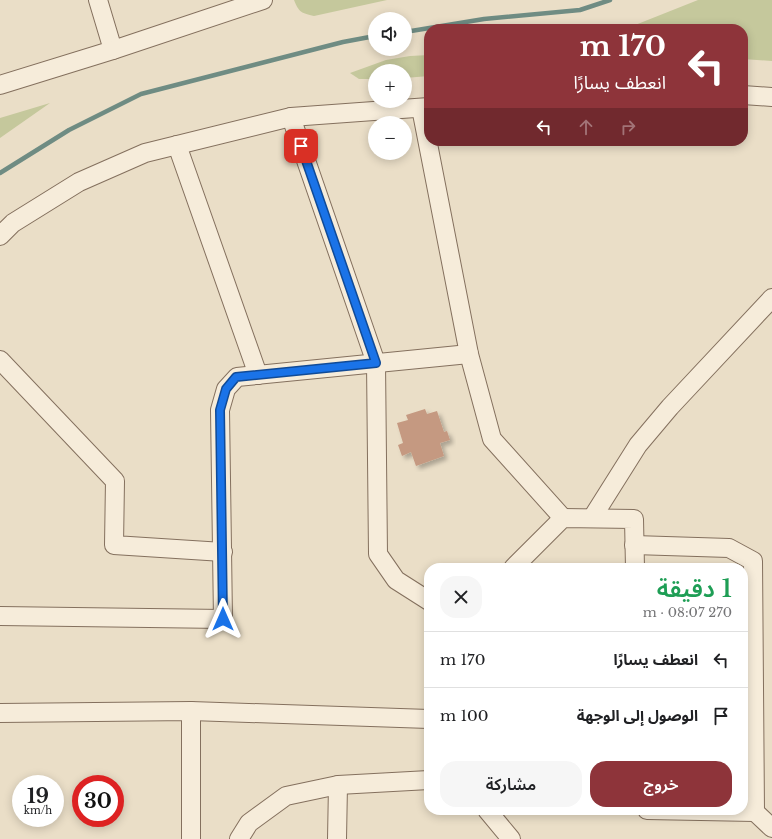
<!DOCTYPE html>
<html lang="ar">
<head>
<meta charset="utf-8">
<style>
	:root { --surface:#fff; --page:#f6f6f6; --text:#202124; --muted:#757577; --line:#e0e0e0; --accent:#8e343a }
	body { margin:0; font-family:"Libre Baskerville","Noto Sans Arabic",serif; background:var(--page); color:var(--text); direction:rtl; height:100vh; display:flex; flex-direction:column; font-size:15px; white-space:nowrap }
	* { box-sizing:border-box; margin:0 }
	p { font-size:13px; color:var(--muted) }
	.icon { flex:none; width:22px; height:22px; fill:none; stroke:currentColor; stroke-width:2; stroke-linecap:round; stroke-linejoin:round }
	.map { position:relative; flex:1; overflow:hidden; direction:ltr }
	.details { position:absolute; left:424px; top:563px; width:324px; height:252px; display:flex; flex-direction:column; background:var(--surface); border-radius:16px; box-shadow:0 2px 10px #0003; direction:rtl }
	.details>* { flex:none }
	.banner { position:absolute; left:424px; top:24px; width:324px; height:122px; border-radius:16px; box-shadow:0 2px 10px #0003; direction:rtl; background:#8e343a; color:#fff; overflow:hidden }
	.tools { position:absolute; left:368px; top:12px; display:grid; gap:8px }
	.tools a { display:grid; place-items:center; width:44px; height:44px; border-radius:50%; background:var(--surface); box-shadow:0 2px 10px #0003; font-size:20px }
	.speed { position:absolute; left:12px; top:775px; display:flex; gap:8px; font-size:20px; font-weight:700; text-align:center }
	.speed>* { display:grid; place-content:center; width:52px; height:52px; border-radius:50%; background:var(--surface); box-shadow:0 2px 10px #0003; line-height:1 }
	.speed small { font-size:10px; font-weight:400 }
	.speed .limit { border:6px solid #d22; background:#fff; color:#111 }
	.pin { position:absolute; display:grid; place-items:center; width:34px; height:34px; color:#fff; margin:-17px; border-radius:8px; box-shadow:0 2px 6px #0006 }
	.me { position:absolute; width:44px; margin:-22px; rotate:0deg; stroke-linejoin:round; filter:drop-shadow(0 0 3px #0008) }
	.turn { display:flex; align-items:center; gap:14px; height:84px; padding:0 16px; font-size:18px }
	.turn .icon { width:52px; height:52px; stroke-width:2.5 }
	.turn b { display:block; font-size:28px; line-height:34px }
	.lanes { display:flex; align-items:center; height:38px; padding:0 16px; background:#0003; justify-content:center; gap:20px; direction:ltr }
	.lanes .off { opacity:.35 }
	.round { display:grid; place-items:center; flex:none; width:42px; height:42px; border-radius:16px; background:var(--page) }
	.head { display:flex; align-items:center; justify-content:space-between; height:68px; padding:0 16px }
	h1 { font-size:24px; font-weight:600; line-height:30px; color:#1e9e55 }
	.cta { display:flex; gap:8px; margin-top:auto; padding:8px 16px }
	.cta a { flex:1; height:46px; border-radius:16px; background:var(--accent); color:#fff; font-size:16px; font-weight:600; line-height:46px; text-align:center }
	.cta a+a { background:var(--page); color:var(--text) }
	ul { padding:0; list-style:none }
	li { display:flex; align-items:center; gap:12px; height:56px; padding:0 16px; border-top:1px solid var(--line) }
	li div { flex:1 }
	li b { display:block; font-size:15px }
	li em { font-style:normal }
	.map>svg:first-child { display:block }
	.green { fill:#c5c89c }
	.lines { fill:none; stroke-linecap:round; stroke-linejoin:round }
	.stream { stroke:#6f8c83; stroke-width:4.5 }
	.building { fill:#c59981; filter:url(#shadow) }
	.street-casing { stroke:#84705e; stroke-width:20 }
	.street { stroke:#f6ecda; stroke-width:18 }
	.route-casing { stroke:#114b97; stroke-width:10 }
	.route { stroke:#1a73e8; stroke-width:7 }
</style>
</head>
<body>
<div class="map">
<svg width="772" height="839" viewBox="0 0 772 839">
	<defs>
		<filter id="shadow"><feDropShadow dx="3.5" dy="3.5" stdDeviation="2" flood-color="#0004"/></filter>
	</defs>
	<rect width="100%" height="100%" fill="#eadec7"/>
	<g class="green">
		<path d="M294 0H387L314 16C302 13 299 13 294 0Z"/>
		<polygon points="698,0 772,0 772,61 743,59 743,29 625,29"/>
		<polygon points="429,55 429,76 405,78 405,71 375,71 375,79 359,79 350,73 386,60 410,56"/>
		<polygon points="50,103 0,138 0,118"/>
	</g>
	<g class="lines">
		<g class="stream">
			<polyline points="405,32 484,19 580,10 610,0"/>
			<polyline points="0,173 69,130 141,94 343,42 375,36"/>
		</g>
	</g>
	<polygon class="building" points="425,409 427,414 437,411 444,432 447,431 450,440 440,443 444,456 416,466 411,452 402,456 398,445 403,443 397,423 408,420 406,415"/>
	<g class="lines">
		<g class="street-casing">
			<g id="street">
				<polyline points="98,0 113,50"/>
				<polyline points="0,85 113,50 263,0"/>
				<polyline points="743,95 772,97"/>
				<polyline points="421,108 469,354 492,439 563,518"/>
				<polyline points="291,117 376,363 378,554 396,580 429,601"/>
				<polyline points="177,145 258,375"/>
				<polyline points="0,236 13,223 79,182 145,153 291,117 429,107"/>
				<polyline points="0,360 115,481 114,545 223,552"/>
				<polyline points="592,518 638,445 670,407 772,298"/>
				<polyline points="634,545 729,548 753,561 755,812 647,810"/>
				<polyline points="513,568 563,518 634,519 635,568"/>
				<polyline points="0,616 223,619 220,410 226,389 237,377 469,354"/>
				<polyline points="0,713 191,711 429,719"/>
				<polyline points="487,810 511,839"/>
				<polyline points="755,812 772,828"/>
				<polyline points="191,839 191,711"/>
				<polyline points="239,839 249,823 286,796 338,785 429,780"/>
				<polyline points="337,839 338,785"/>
			</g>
		</g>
		<use href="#street" class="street"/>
	</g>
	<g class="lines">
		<g class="route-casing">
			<polyline id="route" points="223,619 220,410 226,389 236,377 376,363 301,146"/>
		</g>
		<use href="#route" class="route"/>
	</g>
</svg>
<div class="tools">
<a><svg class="icon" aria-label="sound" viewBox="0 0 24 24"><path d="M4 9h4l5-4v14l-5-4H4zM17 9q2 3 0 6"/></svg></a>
<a>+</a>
<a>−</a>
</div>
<div class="speed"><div>19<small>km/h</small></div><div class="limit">30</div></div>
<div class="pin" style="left:301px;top:146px;background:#d93025"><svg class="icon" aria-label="arrive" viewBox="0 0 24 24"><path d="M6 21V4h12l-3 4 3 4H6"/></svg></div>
<svg class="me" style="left:223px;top:619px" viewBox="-20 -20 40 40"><path d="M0-17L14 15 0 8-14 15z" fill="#1a73e8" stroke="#fff" stroke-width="4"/></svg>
<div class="banner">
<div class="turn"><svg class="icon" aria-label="left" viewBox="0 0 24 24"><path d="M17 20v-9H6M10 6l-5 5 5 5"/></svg><div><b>170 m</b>انعطف يسارًا</div></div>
<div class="lanes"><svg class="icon" aria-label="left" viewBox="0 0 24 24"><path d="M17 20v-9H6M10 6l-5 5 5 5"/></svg><svg class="icon off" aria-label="ahead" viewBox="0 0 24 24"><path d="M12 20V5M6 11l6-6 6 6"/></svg><svg class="icon off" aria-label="right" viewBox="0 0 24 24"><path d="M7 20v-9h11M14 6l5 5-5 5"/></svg></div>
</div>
<section class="details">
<div class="head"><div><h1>1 دقيقة</h1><p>270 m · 08:07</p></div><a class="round"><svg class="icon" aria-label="close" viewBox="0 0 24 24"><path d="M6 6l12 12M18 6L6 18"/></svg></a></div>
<ul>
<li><svg class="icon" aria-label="left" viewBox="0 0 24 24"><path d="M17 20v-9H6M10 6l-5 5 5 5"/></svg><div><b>انعطف يسارًا</b></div><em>170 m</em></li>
<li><svg class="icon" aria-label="arrive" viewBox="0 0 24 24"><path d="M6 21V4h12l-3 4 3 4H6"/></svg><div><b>الوصول إلى الوجهة</b></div><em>100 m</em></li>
</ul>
<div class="cta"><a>خروج</a><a>مشاركة</a></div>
</section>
</div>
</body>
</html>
